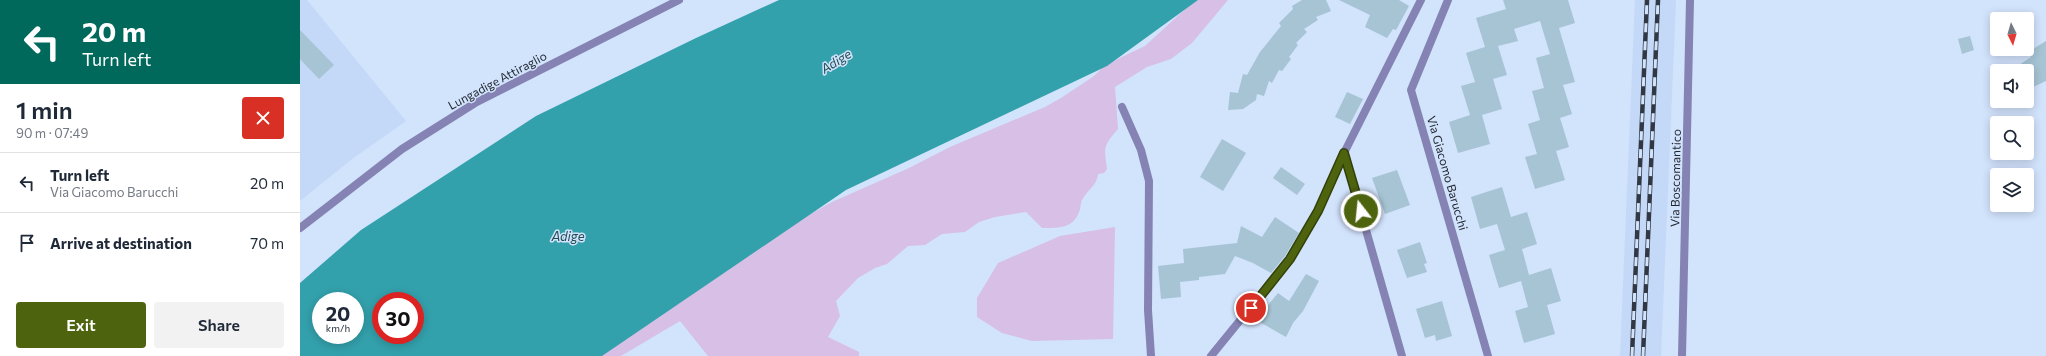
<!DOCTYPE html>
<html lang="en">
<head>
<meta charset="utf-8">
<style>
	:root { --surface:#fff; --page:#f2f2f3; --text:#1f2937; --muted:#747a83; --line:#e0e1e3; --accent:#4e630e }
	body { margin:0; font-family:Commissioner,sans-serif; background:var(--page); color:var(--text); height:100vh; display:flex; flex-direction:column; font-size:15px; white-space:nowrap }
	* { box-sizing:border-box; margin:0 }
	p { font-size:13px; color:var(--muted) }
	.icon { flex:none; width:22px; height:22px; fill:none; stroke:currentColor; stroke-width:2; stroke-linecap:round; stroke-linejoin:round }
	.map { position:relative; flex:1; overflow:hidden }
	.sheet { display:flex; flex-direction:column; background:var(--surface); width:300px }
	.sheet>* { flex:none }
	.top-card { background:#00695c; color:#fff; overflow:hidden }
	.needle { width:26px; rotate:175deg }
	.fabs { position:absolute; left:1690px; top:12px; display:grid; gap:8px }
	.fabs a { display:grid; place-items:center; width:44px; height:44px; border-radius:4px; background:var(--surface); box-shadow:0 2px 10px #0003; font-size:20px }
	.speed { position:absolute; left:12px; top:292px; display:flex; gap:8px; font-size:20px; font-weight:700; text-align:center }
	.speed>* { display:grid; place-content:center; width:52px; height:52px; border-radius:50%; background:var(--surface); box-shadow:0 2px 10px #0003; line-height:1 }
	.speed small { font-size:10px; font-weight:400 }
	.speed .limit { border:6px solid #d22; background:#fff; color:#111 }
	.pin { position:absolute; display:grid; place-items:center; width:34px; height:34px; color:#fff; margin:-17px; border:2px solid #fff; border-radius:50%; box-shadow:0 1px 4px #0007 }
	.me { position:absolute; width:44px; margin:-22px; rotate:344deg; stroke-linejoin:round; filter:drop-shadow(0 0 3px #0008) }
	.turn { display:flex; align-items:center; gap:14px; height:84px; padding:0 16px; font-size:18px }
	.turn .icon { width:52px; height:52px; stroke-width:2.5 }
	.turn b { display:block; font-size:28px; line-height:34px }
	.round { display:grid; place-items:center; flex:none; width:42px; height:42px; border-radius:4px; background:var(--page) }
	.headline { display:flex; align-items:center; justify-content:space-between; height:68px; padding:0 16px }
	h1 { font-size:24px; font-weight:600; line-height:30px }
	.cta { display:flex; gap:8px; margin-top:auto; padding:8px 16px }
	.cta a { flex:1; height:46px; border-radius:4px; background:var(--accent); color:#fff; font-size:16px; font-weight:600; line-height:46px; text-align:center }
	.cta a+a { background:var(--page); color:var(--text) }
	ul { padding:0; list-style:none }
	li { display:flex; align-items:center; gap:12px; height:60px; padding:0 16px; border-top:1px solid var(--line) }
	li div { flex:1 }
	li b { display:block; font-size:15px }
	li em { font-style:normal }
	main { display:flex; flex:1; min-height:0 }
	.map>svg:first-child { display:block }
	.built { fill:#c4d8f7 }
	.green { fill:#d7bfe5 }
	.water { fill:#33a1ac; fill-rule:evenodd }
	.building { fill:#a7c4d4 }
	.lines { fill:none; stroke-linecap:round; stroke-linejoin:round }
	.minor { stroke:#8583b3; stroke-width:8 }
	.tertiary { stroke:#8583b3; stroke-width:8 }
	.rail-casing { stroke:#313843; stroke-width:4.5 }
	.rail { stroke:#d2e3fc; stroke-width:3; stroke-dasharray:9; stroke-linecap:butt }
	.route-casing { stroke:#334009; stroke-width:10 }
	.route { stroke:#4e630e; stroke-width:7 }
	.labels { text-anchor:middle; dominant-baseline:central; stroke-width:3; stroke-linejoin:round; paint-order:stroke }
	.street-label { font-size:12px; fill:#1f252e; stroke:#d2e3fc }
	.water-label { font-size:13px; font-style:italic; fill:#1e4c51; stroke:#d2e3fc }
</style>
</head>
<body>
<main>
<section class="sheet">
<div class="top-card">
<div class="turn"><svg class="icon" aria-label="left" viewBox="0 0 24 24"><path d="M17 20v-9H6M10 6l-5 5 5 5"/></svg><div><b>20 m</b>Turn left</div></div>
</div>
<div class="headline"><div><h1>1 min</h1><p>90 m · 07:49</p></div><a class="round" style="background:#d93025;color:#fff"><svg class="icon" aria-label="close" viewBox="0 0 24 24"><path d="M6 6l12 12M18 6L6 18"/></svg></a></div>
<ul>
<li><svg class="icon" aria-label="left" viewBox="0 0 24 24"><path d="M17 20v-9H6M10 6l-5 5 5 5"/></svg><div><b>Turn left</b><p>Via Giacomo Barucchi</p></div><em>20 m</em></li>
<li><svg class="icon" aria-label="arrive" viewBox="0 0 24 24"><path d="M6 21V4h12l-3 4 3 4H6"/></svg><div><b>Arrive at destination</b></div><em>70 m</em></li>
</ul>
<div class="cta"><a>Exit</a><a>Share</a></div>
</section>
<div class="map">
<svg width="1746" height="356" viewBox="0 0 1746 356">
	<rect width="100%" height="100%" fill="#d2e3fc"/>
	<g class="built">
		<polygon points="0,0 7,0 106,121 52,159 0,201"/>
		<polygon points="1335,0 1376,0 1361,356 1320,356"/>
	</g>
	<g class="green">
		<path d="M895 0H928L892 43 871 59 847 67 815 87 818 129C803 146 804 147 807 169L804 173 798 174C797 186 787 190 782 200 780 204 781 208 779 212 773 229 757 228 742 228L726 212 695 217 679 222 665 232 642 234 625 245 608 246 587 264 575 268 558 278 536 301 540 316 528 337 559 352V356H408L380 321 321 356H293L491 225 532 202 609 168 650 147 745 107 761 98 794 76 805 65 845 46Z"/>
		<polygon points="815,227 813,339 732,341 702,333 677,317 677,298 698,263 760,236"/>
	</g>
	<path class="water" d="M479 0H898L807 66 546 190 302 356H0V283L61 230 236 116 396 38ZM21 301H55V335H21ZM81 301H115V335H81Z"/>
	<g class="building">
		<polygon points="1002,0 1026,0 1031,11 1016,17 1018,20 1004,29 1007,32 996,43 998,45 989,57 991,59 982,71 979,70 972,83 969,81 964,96 957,94 956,100 943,109 928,110 930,92 938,93 943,74 947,75 960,52 981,26 979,23 993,9 992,6"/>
		<polygon points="1039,0 1099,0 1109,6 1096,30 1093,29 1087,38 1065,27 1070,15"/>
		<polygon points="1203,0 1268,0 1275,23 1259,28 1275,82 1263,85 1272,114 1260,118 1269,147 1256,151 1265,180 1235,189 1225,157 1237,154 1228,124 1240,120 1232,91 1244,88 1236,58 1250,54 1240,21 1214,29 1218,41 1198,46 1207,75 1193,79 1202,109 1182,115 1190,144 1158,153 1149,122 1170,115 1161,86 1175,82 1166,53 1185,47 1176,18 1206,9"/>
		<polygon points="0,30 34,65 19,79 0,59"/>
		<polygon points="1670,36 1674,50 1662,54 1658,39"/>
		<polygon points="1746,41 1746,81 1731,88 1727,81 1727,71 1710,71 1731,57 1728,52"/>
		<polygon points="1047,92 1063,99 1050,124 1035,117"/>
		<polygon points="922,139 946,153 923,191 900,177"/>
		<polygon points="981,167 1005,184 997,195 973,178"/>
		<polygon points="1097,170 1110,205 1085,214 1072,178"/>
		<polygon points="1202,187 1211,217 1227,212 1237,244 1222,249 1229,275 1251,268 1261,301 1247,305 1255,334 1224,343 1215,311 1228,307 1221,281 1199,288 1189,255 1205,250 1197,224 1180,229 1171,197"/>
		<polygon points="975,217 999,233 985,256 971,273 953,263 935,256 925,274 899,277 899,280 880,282 881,297 861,299 858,266 884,263 883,249 937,243 941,226 962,237"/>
		<polygon points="1120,242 1127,263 1124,264 1127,272 1107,278 1097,250"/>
		<polygon points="1006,274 1019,281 1003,311 993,323 986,337 956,320 978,293 989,301"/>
		<polygon points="1142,301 1152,336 1136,341 1135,335 1125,338 1116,309"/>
	</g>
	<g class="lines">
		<g class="minor">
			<polyline points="1148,0 1111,90 1188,356"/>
			<polyline points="822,107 841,150 849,181 848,310 851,356"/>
			<polyline points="1044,153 1102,356"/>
			<polyline points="911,356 990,259 1018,211 1044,153 1121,0"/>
			<polyline points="1382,356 1390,0"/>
		</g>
		<polyline class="tertiary" points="0,228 102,149 175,103 379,0"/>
		<g class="rail-casing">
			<g id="rail">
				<polyline points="1332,356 1347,0"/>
				<polyline points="1343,356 1358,0"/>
			</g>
		</g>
		<use href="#rail" class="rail"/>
	</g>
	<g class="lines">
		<g class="route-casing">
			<polyline id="route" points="951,308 990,259 1018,211 1044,153 1061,211"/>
		</g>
		<use href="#route" class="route"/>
	</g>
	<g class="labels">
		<g class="street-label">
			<text transform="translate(197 80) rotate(-28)">Lungadige Attiraglio</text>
			<text transform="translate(1148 173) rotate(74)">Via Giacomo Barucchi</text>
			<text transform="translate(1375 178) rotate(-89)">Via Boscomantico</text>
		</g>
		<g class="water-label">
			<text transform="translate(536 61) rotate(-32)">Adige</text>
			<text x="268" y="236">Adige</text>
		</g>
	</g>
</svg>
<div class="fabs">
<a><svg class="needle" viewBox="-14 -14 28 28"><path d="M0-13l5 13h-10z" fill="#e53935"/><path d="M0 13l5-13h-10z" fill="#747a83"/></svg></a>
<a><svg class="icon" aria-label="sound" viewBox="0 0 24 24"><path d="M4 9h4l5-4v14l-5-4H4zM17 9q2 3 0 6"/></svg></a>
<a><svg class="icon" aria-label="search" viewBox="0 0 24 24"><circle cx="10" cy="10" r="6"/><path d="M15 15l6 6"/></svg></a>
<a><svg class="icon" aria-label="layers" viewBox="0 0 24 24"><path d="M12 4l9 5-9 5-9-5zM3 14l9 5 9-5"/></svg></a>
</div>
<div class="speed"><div>20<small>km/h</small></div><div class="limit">30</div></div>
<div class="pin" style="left:951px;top:308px;background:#d93025"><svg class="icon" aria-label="arrive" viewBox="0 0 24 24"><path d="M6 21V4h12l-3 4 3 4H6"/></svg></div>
<svg class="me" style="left:1061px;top:211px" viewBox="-20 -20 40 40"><circle r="17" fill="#4e630e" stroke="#fff" stroke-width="3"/><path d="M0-11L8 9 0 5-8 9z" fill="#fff"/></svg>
</div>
</main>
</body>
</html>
